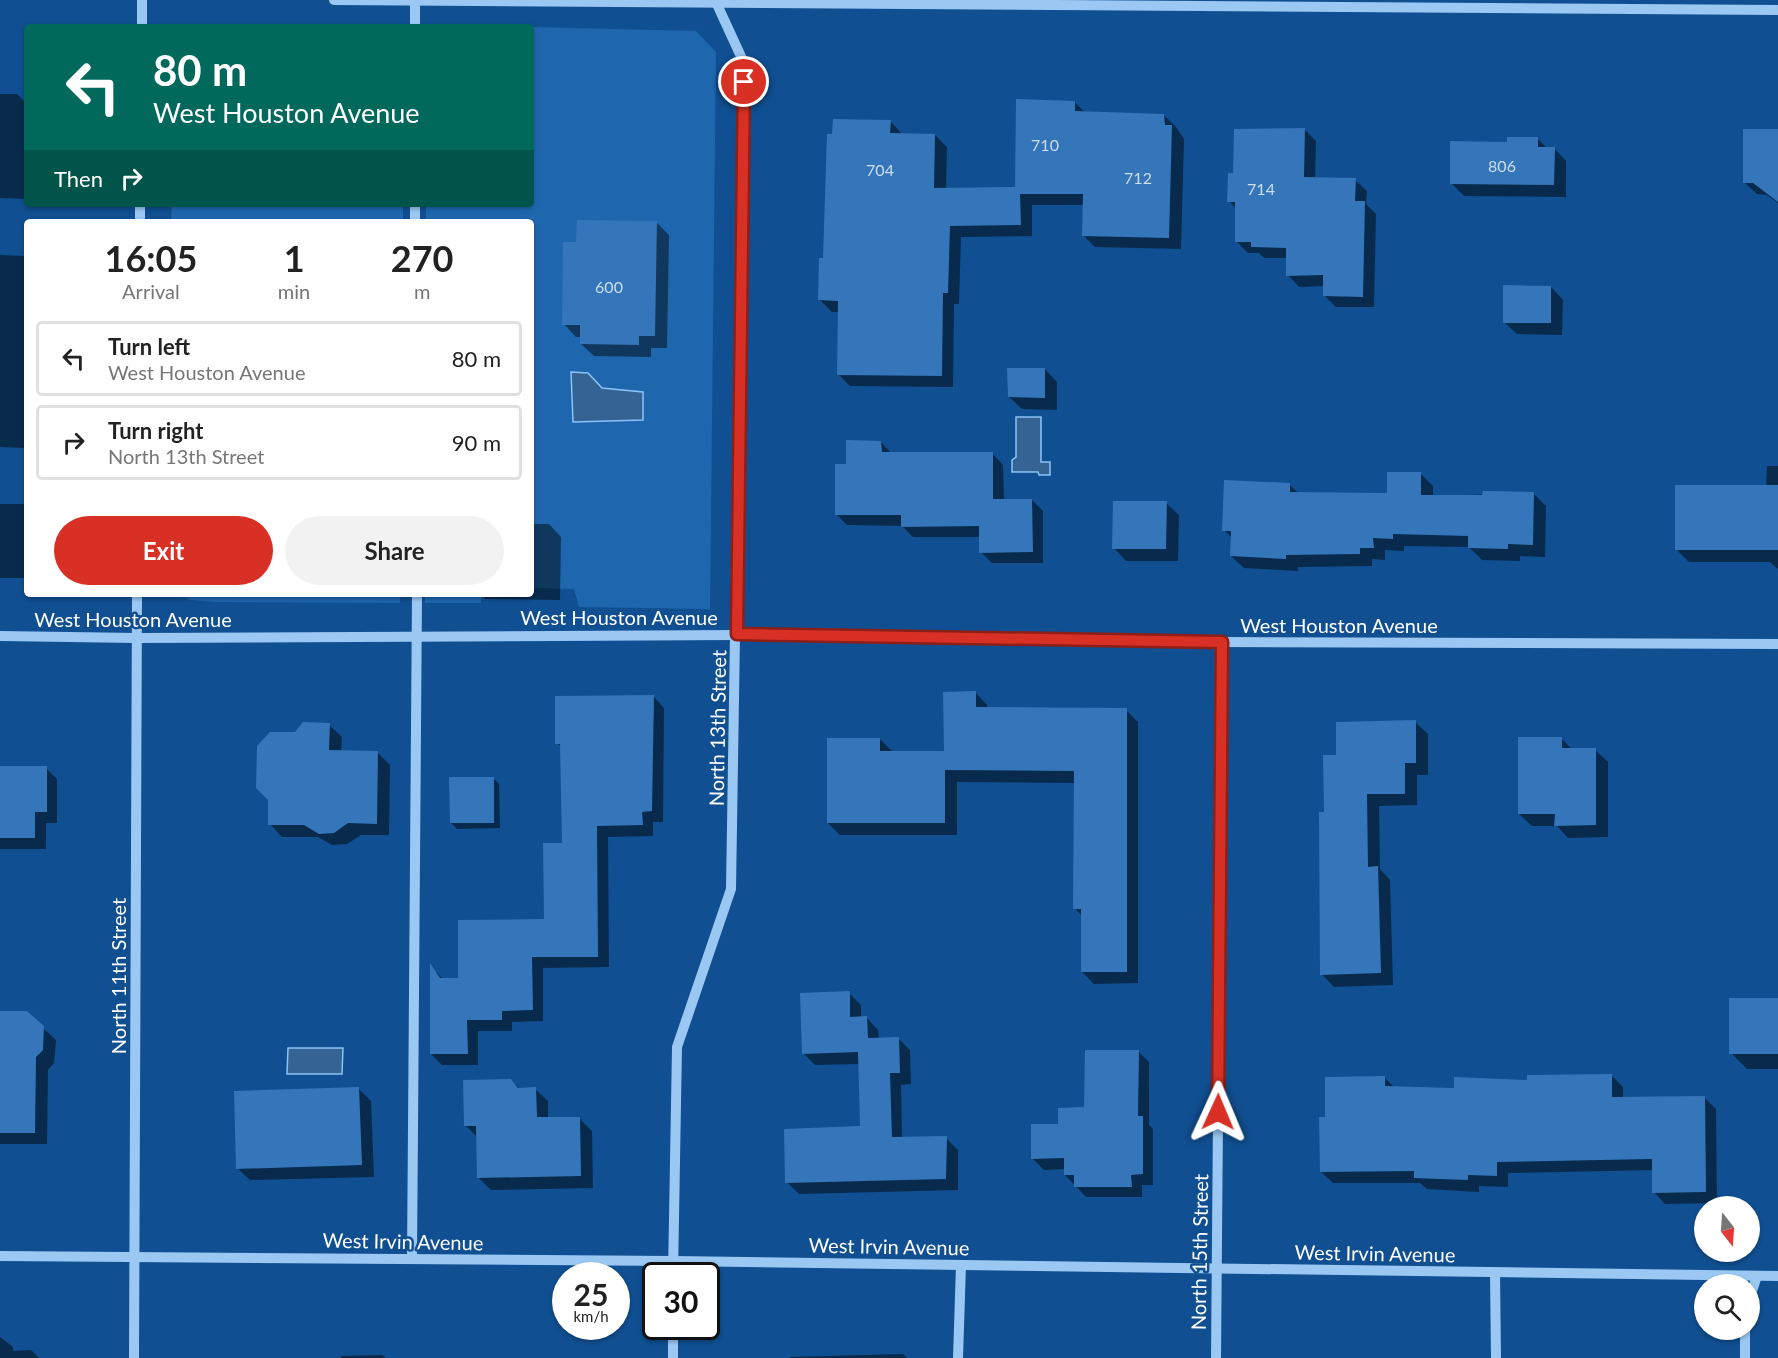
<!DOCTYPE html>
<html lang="en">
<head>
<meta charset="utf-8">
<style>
	:root { --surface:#fff; --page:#f2f2f2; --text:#222; --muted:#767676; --line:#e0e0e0; --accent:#d93025 }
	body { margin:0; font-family:Lato,sans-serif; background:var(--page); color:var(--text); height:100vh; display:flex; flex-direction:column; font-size:22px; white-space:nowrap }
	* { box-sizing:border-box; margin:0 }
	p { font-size:20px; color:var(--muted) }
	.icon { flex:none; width:33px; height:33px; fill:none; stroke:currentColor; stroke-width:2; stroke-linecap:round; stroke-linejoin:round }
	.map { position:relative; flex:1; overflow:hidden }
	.details { position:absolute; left:24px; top:219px; width:510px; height:378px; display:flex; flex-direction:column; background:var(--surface); border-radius:6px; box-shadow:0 2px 4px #0004 }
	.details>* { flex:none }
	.banner { position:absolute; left:24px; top:24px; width:510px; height:183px; border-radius:6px; box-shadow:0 2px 4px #0004; background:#00695c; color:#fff; overflow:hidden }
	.needle { width:39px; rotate:163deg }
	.tools { position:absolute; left:1694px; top:1196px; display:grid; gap:12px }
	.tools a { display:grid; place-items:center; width:66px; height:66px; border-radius:50%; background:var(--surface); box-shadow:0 2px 4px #0004; font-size:30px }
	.speed { position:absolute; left:552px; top:1262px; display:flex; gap:12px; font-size:30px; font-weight:700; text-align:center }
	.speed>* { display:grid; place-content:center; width:78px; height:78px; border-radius:50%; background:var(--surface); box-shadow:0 2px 4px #0004; line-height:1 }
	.speed small { font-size:15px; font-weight:400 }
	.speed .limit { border:3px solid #111; border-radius:9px; background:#fff; color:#111 }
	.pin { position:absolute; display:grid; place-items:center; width:51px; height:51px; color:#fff; margin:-26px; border:3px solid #fff; border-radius:50%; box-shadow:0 2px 6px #0007 }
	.me { position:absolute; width:66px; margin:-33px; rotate:1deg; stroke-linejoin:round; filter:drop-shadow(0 0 4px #0008) }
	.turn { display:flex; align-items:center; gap:21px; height:126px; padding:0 30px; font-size:27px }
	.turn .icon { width:78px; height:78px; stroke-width:2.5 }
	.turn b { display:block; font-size:42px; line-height:51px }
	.then { display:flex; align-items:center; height:57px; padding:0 30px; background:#0003; gap:12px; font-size:22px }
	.eta { display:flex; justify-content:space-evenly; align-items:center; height:102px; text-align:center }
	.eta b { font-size:36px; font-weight:700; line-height:42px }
	.action { display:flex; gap:12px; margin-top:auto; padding:12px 30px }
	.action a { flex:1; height:69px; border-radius:36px; background:var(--accent); color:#fff; font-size:24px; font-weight:700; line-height:69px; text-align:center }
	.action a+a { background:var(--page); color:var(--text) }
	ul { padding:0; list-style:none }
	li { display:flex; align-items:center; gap:18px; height:75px; margin:0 12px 9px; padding:0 18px; border:3px solid var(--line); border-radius:6px }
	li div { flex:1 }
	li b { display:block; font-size:22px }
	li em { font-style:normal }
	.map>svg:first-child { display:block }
	.green { fill:#1e67af }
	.water { fill:#356494; stroke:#8cc4f7; stroke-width:1.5 }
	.shadow { fill:#0007 }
	.building { fill:#3476b9 }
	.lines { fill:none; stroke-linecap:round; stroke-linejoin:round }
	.minor { stroke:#9bc8f3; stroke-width:10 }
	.route-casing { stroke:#8d1f18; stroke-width:15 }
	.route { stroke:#d93025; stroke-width:10 }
	.labels { text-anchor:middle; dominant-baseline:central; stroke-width:5; stroke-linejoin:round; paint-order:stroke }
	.number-label { font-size:16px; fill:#cde }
	.street-label { font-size:20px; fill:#fff; stroke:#104f91 }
</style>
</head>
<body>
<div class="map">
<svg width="1778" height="1358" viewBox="0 0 1778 1358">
	<rect width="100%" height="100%" fill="#104f91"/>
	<g class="green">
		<polygon points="404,24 404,27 189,27 195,25"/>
		<polygon points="531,27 696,31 716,52 710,609 579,607 574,589 531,588 531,222 426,222 426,204 531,204"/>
		<polygon points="172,204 403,204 403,222 171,222"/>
		<polygon points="182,594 400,594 400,603 216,602 190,600"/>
		<rect x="425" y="594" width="56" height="9"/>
	</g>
	<g class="water">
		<polygon points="571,372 588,373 602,388 643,392 643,420 573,422"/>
		<polygon points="1016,417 1041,417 1041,462 1050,462 1050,475 1039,475 1038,472 1012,472 1012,460 1016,457"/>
		<polygon points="288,1048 343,1048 342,1074 287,1074"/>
	</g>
	<g class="shadow">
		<polygon points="0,94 17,94 27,104 27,199 0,198"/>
		<polygon points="1075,102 1085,113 1164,115 1176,127 1184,139 1181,249 1095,247 1083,235 1085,205 1032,205 1032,236 961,237 959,304 954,304 953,387 850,386 838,374 840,312 832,312 820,300 825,260 890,121 902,134 935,135 947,147 946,190 1016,188"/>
		<polygon points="1304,129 1316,141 1315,179 1355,180 1367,191 1366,204 1376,214 1374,307 1336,307 1324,295 1324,286 1299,287 1288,275 1288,258 1264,258 1259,253 1248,253 1236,241 1237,210 1229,201 1235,174"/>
		<polygon points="1778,130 1778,203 1767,195 1757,194 1744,182"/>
		<polygon points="1537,138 1547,148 1554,148 1566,161 1566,197 1464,196 1451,183 1508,143"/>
		<polygon points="656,222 669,235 667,348 651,348 651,357 594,356 581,344 582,337 576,337 564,324 578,244"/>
		<polygon points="0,255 27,256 27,448 0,447"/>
		<polygon points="1551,287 1563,300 1562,335 1517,334 1504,322"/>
		<polygon points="1045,369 1057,382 1057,410 1022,409 1009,397"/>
		<polygon points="881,442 892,454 993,454 1003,465 1004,501 1032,500 1043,511 1043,563 992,563 981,552 981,537 913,537 902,526 847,525 836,514 847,465"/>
		<polygon points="1767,466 1778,466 1778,569 1770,562 1689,562 1676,549 1766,487"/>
		<polygon points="1420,473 1433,486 1433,496 1533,493 1546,506 1545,557 1520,556 1520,561 1482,560 1469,547 1404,546 1404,551 1385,550 1385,560 1372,559 1372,566 1298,567 1298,571 1244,568 1231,556 1232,538 1224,530 1289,484 1299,494 1388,494"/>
		<polygon points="1166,503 1179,515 1178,561 1126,561 1114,548"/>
		<rect x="0" y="504" width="27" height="74"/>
		<polygon points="531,524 549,524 561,537 560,600 485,599 480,594 531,594"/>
		<polygon points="975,692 987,705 987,709 1126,710 1138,722 1138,983 1094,984 1082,972 1082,916 1075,908 1075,783 957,782 957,835 840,835 828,823 880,739 892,751 946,752"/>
		<polygon points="653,696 664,708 663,822 653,822 653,836 608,837 609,967 543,968 543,1021 512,1022 512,1031 478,1031 478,1065 442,1065 431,1054 431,967 443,979 459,979 545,921 564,844 562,748 557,743"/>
		<polygon points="1415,722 1428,734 1428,775 1417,775 1417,805 1379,806 1380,869 1390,880 1393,985 1334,987 1322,974 1325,814 1338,756"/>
		<polygon points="329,725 342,737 341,752 377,752 390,765 389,835 361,835 347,844 332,845 318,837 282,837 270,824 296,734"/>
		<polygon points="1561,738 1573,750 1595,750 1608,762 1608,837 1568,838 1557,826 1532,826 1519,814"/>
		<polygon points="0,768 46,768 57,779 57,823 46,823 46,849 0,849"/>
		<polygon points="493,778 499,784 500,828 457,829 451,823"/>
		<polygon points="849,993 861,1005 861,1018 867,1018 878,1030 879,1039 899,1039 910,1050 911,1084 901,1085 902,1138 946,1138 958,1150 958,1190 799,1194 787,1182 862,1128 860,1064 815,1065 803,1053"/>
		<polygon points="1778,1000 1778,1069 1747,1069 1731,1053"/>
		<polygon points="0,1012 43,1028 56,1040 54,1063 48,1070 47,1144 0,1144"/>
		<polygon points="1138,1051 1149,1062 1149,1125 1153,1129 1153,1185 1142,1185 1142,1197 1086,1197 1065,1175 1065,1169 1044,1170 1033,1159 1059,1125 1086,1109"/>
		<polygon points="1611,1075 1623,1087 1623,1098 1705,1098 1716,1109 1717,1203 1665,1204 1654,1192 1653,1170 1508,1173 1508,1187 1479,1186 1479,1192 1427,1189 1420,1183 1333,1183 1321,1172 1327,1118 1385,1078 1395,1088 1455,1090"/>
		<polygon points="511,1080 520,1089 535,1089 548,1101 548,1119 580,1119 592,1131 593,1188 491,1190 478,1177 478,1138 465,1125"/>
		<polygon points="359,1089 371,1101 374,1177 250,1180 237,1168"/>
		<polygon points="0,1337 13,1347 13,1351 31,1350 39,1358 0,1358"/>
		<polygon points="903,1354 907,1358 790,1358 790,1357"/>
		<polygon points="382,1355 386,1358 341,1358 341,1356"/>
	</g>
	<g class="building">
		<polygon points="1016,99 1075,101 1075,111 1164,114 1165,125 1172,125 1169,238 1082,236 1083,194 1020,194 1021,225 950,226 948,293 943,293 942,376 837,375 838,301 818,300 819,258 823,258 827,134 832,134 833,119 891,120 890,133 935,134 934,188 1015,187"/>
		<polygon points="1305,128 1304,177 1356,178 1355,201 1365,201 1363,297 1323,296 1323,275 1286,276 1286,248 1251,247 1251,242 1235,242 1235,202 1227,202 1228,173 1233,173 1234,129"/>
		<polygon points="1743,129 1778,129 1778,202 1753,183 1743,183"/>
		<polygon points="1507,137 1538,137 1538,147 1555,147 1554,185 1450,184 1450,141 1507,142"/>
		<polygon points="577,220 657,221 655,336 639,336 639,345 580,344 580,325 562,325 563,242 576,242"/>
		<polygon points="1503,285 1551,286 1551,323 1503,323"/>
		<polygon points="1007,368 1045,368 1045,398 1008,397"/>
		<polygon points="846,440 881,441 882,452 993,452 993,499 1032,499 1033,552 979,553 979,526 901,527 901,515 835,515 835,464 846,464"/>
		<polygon points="1387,472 1421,472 1421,495 1482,495 1483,491 1534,492 1533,545 1508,544 1508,549 1468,548 1468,536 1393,534 1393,539 1373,538 1374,548 1360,548 1360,554 1286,555 1286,559 1230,556 1231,531 1222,531 1224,480 1290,483 1290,492 1387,493"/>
		<rect x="1675" y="485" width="103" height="65"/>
		<polygon points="1113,501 1167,501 1166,549 1112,549"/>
		<polygon points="976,691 976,707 1127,708 1127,972 1081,972 1081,909 1073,909 1074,771 945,770 945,823 827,823 827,738 880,738 880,751 944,751 943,692"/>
		<polygon points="654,695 652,811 642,812 643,825 597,826 598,957 532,957 533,1010 502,1011 502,1020 467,1020 468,1054 430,1054 430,963 440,978 458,978 458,920 544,919 543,843 562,843 560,744 555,744 555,696"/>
		<polygon points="1416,720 1416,763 1405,763 1405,794 1367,794 1368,867 1378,866 1381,973 1320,975 1319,812 1324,812 1323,755 1336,755 1336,722"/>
		<polygon points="303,722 330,723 329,750 378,751 377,824 348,823 334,833 319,834 304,825 268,825 268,800 256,788 257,746 270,732 295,732"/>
		<polygon points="1518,737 1562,737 1562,748 1596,748 1596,825 1554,826 1555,814 1518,814"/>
		<polygon points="0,766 47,766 47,812 35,812 35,838 0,838"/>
		<polygon points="449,777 494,777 494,823 450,823"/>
		<polygon points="850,991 850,1017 867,1016 868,1038 899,1037 900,1073 890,1073 892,1137 947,1136 946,1179 785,1183 784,1129 860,1126 858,1052 802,1054 800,993"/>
		<rect x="1729" y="998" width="49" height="56"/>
		<polygon points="0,1011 27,1011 44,1026 43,1050 36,1057 35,1133 0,1133"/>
		<polygon points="1085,1050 1139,1050 1138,1116 1143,1116 1143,1174 1131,1175 1132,1187 1074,1187 1074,1175 1064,1175 1064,1158 1031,1159 1031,1124 1058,1124 1058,1108 1084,1107"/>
		<polygon points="1612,1074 1612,1097 1705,1096 1706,1192 1652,1193 1652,1159 1497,1162 1497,1176 1468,1175 1468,1180 1414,1178 1414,1171 1320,1172 1319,1117 1325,1117 1325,1077 1385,1076 1385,1086 1454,1088 1454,1077 1527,1080 1527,1075"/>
		<polygon points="511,1079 518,1088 536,1087 537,1117 580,1117 581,1176 477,1178 476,1126 464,1126 463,1080"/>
		<polygon points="359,1087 362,1165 236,1169 234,1091"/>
	</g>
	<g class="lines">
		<g class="minor">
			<polyline points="334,0 1778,10"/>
			<polyline points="415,0 415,27"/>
			<polyline points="142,27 142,0"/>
			<polyline points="415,204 415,222"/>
			<polyline points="140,222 140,204"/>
			<polyline points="0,636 137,638 737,635 1222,642 1778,644"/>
			<polyline points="0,1256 673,1261 1778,1276"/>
			<polyline points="412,1259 417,594"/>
			<polyline points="1495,1273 1496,1358"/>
			<polyline points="673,1275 677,1047 731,889 744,63 715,0"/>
			<polyline points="1749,1300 1757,1276"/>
			<polyline points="673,1326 673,1358"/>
			<polyline points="134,1358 137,594"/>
			<polyline points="958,1358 961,1265"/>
			<polyline points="1216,1358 1222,642"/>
			<polyline points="1745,1358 1745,1329"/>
		</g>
	</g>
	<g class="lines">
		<g class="route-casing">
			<polyline id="route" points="744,82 737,634 1222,642 1218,1112"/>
		</g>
		<use href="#route" class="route"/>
	</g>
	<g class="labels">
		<g class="number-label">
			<text x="1045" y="144">710</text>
			<text x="1502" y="165">806</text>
			<text x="880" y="169">704</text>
			<text x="1138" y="177">712</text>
			<text x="1261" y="188">714</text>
			<text x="609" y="286">600</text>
		</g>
		<g class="street-label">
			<text x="619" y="617">West Houston Avenue</text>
			<text x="133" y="619">West Houston Avenue</text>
			<text x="1339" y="625">West Houston Avenue</text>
			<text transform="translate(717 728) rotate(-89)">North 13th Street</text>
			<text transform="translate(118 976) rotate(-90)">North 11th Street</text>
			<text transform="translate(403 1241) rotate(1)">West Irvin Avenue</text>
			<text transform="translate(889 1246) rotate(1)">West Irvin Avenue</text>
			<text transform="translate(1199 1252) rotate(-89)">North 15th Street</text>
			<text transform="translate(1375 1253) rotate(1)">West Irvin Avenue</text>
		</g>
	</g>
</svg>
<div class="tools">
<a><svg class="needle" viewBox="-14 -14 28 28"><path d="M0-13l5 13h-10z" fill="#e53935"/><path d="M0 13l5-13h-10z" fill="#767676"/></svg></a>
<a><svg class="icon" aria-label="search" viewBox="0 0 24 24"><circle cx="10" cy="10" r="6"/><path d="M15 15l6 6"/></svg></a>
</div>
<div class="speed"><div>25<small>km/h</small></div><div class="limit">30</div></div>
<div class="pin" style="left:744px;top:82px;background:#d93025"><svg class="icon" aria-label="arrive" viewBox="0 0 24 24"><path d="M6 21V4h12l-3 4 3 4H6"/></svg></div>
<svg class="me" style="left:1218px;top:1112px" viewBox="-20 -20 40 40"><path d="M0-17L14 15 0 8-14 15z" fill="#d93025" stroke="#fff" stroke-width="4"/></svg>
<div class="banner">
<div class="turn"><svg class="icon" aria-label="left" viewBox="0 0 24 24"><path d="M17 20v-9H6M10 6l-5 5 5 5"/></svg><div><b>80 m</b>West Houston Avenue</div></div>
<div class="then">Then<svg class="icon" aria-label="right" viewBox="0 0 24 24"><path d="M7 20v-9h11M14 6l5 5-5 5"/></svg></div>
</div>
<section class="details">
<div class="eta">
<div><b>16:05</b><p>Arrival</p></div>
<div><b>1</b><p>min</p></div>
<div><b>270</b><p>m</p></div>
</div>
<ul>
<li><svg class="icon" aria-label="left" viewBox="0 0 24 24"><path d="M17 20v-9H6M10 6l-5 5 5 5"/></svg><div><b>Turn left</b><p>West Houston Avenue</p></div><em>80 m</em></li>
<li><svg class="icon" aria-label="right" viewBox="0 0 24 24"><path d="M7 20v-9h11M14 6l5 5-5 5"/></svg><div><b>Turn right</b><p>North 13th Street</p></div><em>90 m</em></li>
</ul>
<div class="action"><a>Exit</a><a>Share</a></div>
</section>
</div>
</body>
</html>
